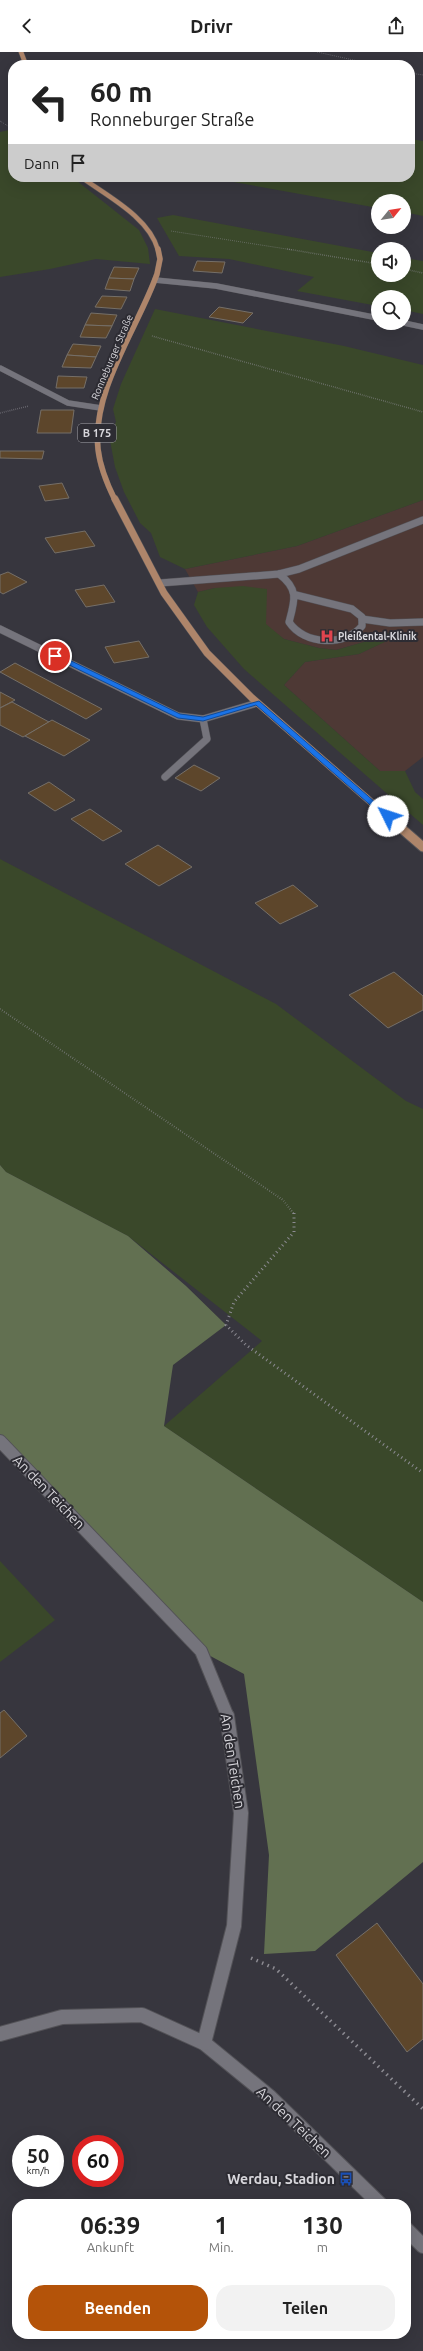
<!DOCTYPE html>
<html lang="de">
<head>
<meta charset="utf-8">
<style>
	:root { --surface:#fff; --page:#f2f2f2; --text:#222; --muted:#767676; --accent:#b45309 }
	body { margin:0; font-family:Ubuntu,sans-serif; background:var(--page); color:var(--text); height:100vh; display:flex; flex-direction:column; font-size:15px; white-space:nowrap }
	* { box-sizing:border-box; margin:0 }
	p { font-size:13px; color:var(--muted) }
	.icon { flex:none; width:22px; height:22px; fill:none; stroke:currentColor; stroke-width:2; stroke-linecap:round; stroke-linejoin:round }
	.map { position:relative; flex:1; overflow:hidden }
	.panel { position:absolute; left:12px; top:2147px; width:399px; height:140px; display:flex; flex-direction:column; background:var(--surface); border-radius:16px; box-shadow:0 4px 16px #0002 }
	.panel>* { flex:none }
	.guide { position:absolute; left:8px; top:8px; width:407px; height:122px; border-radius:16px; box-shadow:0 4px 16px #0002; background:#fff; color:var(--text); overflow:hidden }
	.needle { width:26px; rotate:60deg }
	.fabs { position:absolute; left:371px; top:142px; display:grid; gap:8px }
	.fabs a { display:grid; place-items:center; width:40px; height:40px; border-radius:50%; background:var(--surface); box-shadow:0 4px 16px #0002; font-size:20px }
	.speed { position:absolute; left:12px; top:2083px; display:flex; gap:8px; font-size:20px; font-weight:700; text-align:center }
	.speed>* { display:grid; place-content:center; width:52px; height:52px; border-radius:50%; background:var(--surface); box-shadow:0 4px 16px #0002; line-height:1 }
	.speed small { font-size:10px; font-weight:400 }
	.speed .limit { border:6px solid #d22; background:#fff; color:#111 }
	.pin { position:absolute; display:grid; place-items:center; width:34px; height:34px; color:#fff; margin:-17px; border:2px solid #fff; border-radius:50%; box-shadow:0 1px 4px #0007 }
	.me { position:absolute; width:44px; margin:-22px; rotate:311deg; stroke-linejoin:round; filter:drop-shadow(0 0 3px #0008) }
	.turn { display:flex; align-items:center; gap:14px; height:84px; padding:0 16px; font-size:18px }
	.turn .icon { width:52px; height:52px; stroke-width:2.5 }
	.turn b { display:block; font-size:28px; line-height:34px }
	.then { display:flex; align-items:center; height:38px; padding:0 16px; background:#0003; gap:8px; font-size:15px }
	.eta { display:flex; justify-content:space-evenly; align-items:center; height:68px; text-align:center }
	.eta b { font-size:24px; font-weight:600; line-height:28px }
	.primary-button { display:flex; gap:8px; margin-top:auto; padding:8px 16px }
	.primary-button a { flex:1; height:46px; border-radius:16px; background:var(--accent); color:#fff; font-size:16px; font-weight:600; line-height:46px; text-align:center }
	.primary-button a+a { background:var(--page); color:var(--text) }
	header { display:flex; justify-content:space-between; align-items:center; height:52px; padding:0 16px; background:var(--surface); font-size:18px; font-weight:600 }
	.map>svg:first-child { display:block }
	.medical { fill:#4e3935 }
	.green { fill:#3a482a }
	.forest { fill:#627051 }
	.building { fill:#5d462b; stroke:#756f68 }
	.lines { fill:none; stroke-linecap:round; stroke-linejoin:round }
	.lane-far1-casing { stroke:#535257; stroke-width:6 }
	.lane-casing { stroke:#535257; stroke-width:8 }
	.street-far1-casing { stroke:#535257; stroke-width:14 }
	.street-casing { stroke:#535257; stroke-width:16 }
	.primary-far3-casing { stroke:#535257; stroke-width:5.5 }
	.primary-far2-casing { stroke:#535257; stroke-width:6 }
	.primary-far1-casing { stroke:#535257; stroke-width:8 }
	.primary-casing { stroke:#535257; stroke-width:11 }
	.path-far4 { stroke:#8c8b92; stroke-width:1; stroke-dasharray:0.5 1.5; stroke-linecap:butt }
	.path-far3 { stroke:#8c8b92; stroke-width:1.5; stroke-dasharray:0.5 1.5; stroke-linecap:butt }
	.path-far2 { stroke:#8c8b92; stroke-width:2; stroke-dasharray:0.5 2; stroke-linecap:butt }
	.path-far1 { stroke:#8c8b92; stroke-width:3; stroke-dasharray:1 3.5; stroke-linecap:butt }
	.path { stroke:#8c8b92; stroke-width:3.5; stroke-dasharray:1.5 4.5; stroke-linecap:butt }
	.lane-far1 { stroke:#75747c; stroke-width:5.5 }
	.lane { stroke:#75747c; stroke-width:7 }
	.street-far1 { stroke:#75747c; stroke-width:12 }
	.street { stroke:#75747c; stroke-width:14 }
	.primary-far3 { stroke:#ae856a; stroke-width:4.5 }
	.primary-far2 { stroke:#ae856a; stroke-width:5.5 }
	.primary-far1 { stroke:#ae856a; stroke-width:7 }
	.primary { stroke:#ae856a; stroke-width:9 }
	.route { fill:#1a73e8; stroke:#114b97 }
	.labels { text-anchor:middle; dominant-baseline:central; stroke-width:4; stroke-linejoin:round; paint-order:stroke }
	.far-street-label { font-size:10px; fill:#d7d6db; stroke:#2d2c33 }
	.far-poi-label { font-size:10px; font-weight:bold; fill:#d7d6db; stroke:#2d2c33; text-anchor:start }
	.shield { fill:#2d2c33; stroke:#a4a3a9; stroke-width:1 }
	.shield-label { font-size:11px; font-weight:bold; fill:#d7d6db }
	.near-street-label { font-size:14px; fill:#d7d6db; stroke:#2d2c33 }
	.near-poi-label { font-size:14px; font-weight:bold; fill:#d7d6db; stroke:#2d2c33; text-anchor:end }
</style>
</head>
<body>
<header><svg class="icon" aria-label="back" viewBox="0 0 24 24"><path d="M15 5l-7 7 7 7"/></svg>Drivr<svg class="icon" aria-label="share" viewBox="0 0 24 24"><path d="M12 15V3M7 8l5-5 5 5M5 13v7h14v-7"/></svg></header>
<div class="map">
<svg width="423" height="2299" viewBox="0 0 423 2299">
	<rect width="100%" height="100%" fill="#37363e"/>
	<polygon class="medical" points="423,448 423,705 405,719 380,719 284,633 305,610 359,602 403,581 378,581 364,590 336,598 319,596 284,587 215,536 198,540 185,517 297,494"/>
	<g class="green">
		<polygon points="9,78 13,80 13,125 72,125 139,178 148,196 150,212 96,207 50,217 0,225 0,80"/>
		<polygon points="410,87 423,89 423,164 404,160 404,149 378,149 378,156 206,125 410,125"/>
		<polygon points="173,163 378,201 378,223 404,223 404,206 423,209 423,262 404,258 404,245 378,245 378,254 297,239 314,225 229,207 179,204 157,166"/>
		<polygon points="155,257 344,294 423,313 423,448 297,494 185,517 160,505 151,481 140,471 124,440 115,415 109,383 116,370 113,357 121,332"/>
		<polygon points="243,534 267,537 266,572 284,587 319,596 336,598 364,590 378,581 404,581 359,602 305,610 284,633 380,719 405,719 415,740 423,747 423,773 244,617 207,575 194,553 198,540 215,536"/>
		<polygon points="0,807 276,952 406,1049 423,1057 423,1550 164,1374 262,1289 128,1184 6,1120 0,1113"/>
		<polygon points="0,1509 55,1568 0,1610"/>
	</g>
	<polygon class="forest" points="0,1113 6,1120 128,1184 186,1234 226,1273 173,1313 164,1374 423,1550 423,1810 315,1899 264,1902 269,1803 244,1622 201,1599 0,1389"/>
	<g class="building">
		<polygon points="197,209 225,210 222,221 193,219"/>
		<polygon points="114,215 139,216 134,227 109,226"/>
		<polygon points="109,226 134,227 130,239 105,237"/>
		<polygon points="102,244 127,245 121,257 95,255"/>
		<polygon points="219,255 253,261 243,271 209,265"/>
		<polygon points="91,261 117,263 112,274 85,273"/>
		<polygon points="85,273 112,274 106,286 80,285"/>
		<polygon points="73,292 101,294 96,305 67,303"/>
		<polygon points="67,303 96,305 91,316 62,315"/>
		<polygon points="58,324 87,325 84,336 56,336"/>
		<polygon points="41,358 74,358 71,381 37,381"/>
		<polygon points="0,399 44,399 42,407 0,406"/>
		<polygon points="62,431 69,446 45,449 39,434"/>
		<polygon points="85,479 95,494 55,501 45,486"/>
		<polygon points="8,520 27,530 3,542 0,540 0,523"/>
		<polygon points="104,533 115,550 86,555 75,538"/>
		<polygon points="139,589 149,605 114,611 105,595"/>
		<polygon points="15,611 102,657 86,667 0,620"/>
		<polygon points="0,640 15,648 0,656"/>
		<polygon points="12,650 49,670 23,685 0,673 0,656"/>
		<polygon points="52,668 90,688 64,704 25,684"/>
		<polygon points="194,713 220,726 201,739 175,726"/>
		<polygon points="49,730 75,748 55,759 28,741"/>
		<polygon points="90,757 122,779 103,789 71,767"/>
		<polygon points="158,793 192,815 159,834 125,812"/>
		<polygon points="293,833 318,854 280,872 255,851"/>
		<polygon points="394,920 423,944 423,958 388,976 349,943"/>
		<polygon points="4,1658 27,1684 0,1706 0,1661"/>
		<polygon points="377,1871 423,1932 423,1987 407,2000 336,1903"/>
	</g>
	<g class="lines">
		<g class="lane-far1-casing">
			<g id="lane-far1">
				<polyline points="155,228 216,234 378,266"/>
				<polyline points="404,271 423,275"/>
				<polyline points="0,316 68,351 101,356"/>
			</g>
		</g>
		<g class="lane-casing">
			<g id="lane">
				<path d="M279 522C299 537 295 548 289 570 304 593 345 595 362 574V565L352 557 296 543"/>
				<polyline points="160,531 279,522 299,517 423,468"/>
				<polyline points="362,567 390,571 423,570"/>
				<polyline points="0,577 178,664 203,667"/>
				<polyline points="165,725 207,687 203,667 257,651"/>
			</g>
		</g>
		<g class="street-far1-casing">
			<polyline id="street-far1" points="0,1389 201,1599 228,1665"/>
		</g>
		<g class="street-casing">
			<g id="street">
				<polyline points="0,1982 62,1965 142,1963 204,1991 270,2045 380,2152"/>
				<polyline points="204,1991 234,1874 241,1761 227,1664"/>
				<polyline points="406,2177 423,2194"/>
			</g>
		</g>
		<g class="primary-far3-casing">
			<g id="primary-far3">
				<polyline points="21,0 26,13"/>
				<path d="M81 125C107 144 149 165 158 198"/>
			</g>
		</g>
		<g class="primary-far2-casing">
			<path id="primary-far2" d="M115 448C107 432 100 415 98 397 92 337 138 276 157 222L160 207 158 197"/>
		</g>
		<g class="primary-far1-casing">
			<polyline id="primary-far1" points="115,447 164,541 207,601 252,646 387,764"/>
		</g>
		<g class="primary-casing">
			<polyline id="primary" points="386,763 423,795"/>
		</g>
		<g class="path-far4">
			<polyline points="317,0 376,13"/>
			<polyline points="410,21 423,23"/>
			<polyline points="0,69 11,76"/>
			<polyline points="171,179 293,198"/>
		</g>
		<g class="path-far3">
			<polyline points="287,197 378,212"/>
			<polyline points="404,217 423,221"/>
			<polyline points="152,284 423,360"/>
			<polyline points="0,361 29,354"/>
		</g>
		<polyline class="path-far2" points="0,957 283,1148 294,1162"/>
		<polyline class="path-far1" points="294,1161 294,1180 234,1250 226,1273 246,1293 423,1421"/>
		<polyline class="path" points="251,1906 276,1917 423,2057"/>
		<use href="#lane-far1" class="lane-far1"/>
		<use href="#lane" class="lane"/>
		<use href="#street-far1" class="street-far1"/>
		<use href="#street" class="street"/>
		<use href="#primary-far3" class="primary-far3"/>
		<use href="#primary-far2" class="primary-far2"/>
		<use href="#primary-far1" class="primary-far1"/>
		<use href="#primary" class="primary"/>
	</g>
	<polygon class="route" points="53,602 57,602 180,662 203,665 259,649 391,764 385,766 256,653 203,669 178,666 53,605"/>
	<defs>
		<g id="hospital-bare" transform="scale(1.08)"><path d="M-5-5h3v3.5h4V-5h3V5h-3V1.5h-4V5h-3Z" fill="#e0444e" stroke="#2d2c33" stroke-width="2.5" paint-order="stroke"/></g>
		<g id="bus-bare" transform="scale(1.08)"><path d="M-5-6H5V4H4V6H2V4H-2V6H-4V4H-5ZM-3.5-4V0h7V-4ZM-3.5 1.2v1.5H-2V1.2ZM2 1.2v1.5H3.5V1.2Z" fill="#1a4fb4" stroke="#2d2c33" stroke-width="2.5" paint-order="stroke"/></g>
	</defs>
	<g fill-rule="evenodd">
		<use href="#hospital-bare" x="327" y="584"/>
		<use href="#bus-bare" x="346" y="2127"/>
	</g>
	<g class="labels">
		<g class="far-street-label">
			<text transform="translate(112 305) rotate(-67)">Ronneburger Straße</text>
		</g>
		<g class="far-poi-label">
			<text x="338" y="584">Pleißental-Klinik</text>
		</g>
		<rect class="shield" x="78" y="372" width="38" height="18" rx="3"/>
		<g class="shield-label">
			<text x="97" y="381">B 175</text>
		</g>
		<g class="near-street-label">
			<text transform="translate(49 1440) rotate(46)">An den Teichen</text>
			<text transform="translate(233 1709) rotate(81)">An den Teichen</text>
			<text transform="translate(294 2070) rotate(43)">An den Teichen</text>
		</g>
		<g class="near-poi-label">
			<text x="335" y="2127">Werdau, Stadion</text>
		</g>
	</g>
</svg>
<div class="fabs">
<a><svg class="needle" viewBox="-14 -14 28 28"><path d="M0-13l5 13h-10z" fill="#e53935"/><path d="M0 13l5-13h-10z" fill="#767676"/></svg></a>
<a><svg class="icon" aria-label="sound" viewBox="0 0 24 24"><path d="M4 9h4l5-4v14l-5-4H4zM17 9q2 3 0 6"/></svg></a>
<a><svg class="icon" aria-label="search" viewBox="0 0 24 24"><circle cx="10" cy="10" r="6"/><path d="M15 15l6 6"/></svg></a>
</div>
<div class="speed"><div>50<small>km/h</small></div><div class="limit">60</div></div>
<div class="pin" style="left:55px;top:604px;background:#d93025"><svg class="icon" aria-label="arrive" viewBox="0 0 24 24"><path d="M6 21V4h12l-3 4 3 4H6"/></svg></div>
<svg class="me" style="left:388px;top:764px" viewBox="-20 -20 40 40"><circle r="19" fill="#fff"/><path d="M0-13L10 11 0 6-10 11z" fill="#1a73e8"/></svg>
<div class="guide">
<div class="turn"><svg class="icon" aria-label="left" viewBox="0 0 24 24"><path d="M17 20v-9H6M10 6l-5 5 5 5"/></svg><div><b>60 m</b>Ronneburger Straße</div></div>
<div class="then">Dann<svg class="icon" aria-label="arrive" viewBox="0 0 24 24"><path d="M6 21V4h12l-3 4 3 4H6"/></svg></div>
</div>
<section class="panel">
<div class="eta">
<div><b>06:39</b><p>Ankunft</p></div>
<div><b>1</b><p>Min.</p></div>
<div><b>130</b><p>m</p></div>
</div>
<div class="primary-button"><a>Beenden</a><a>Teilen</a></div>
</section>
</div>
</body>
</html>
